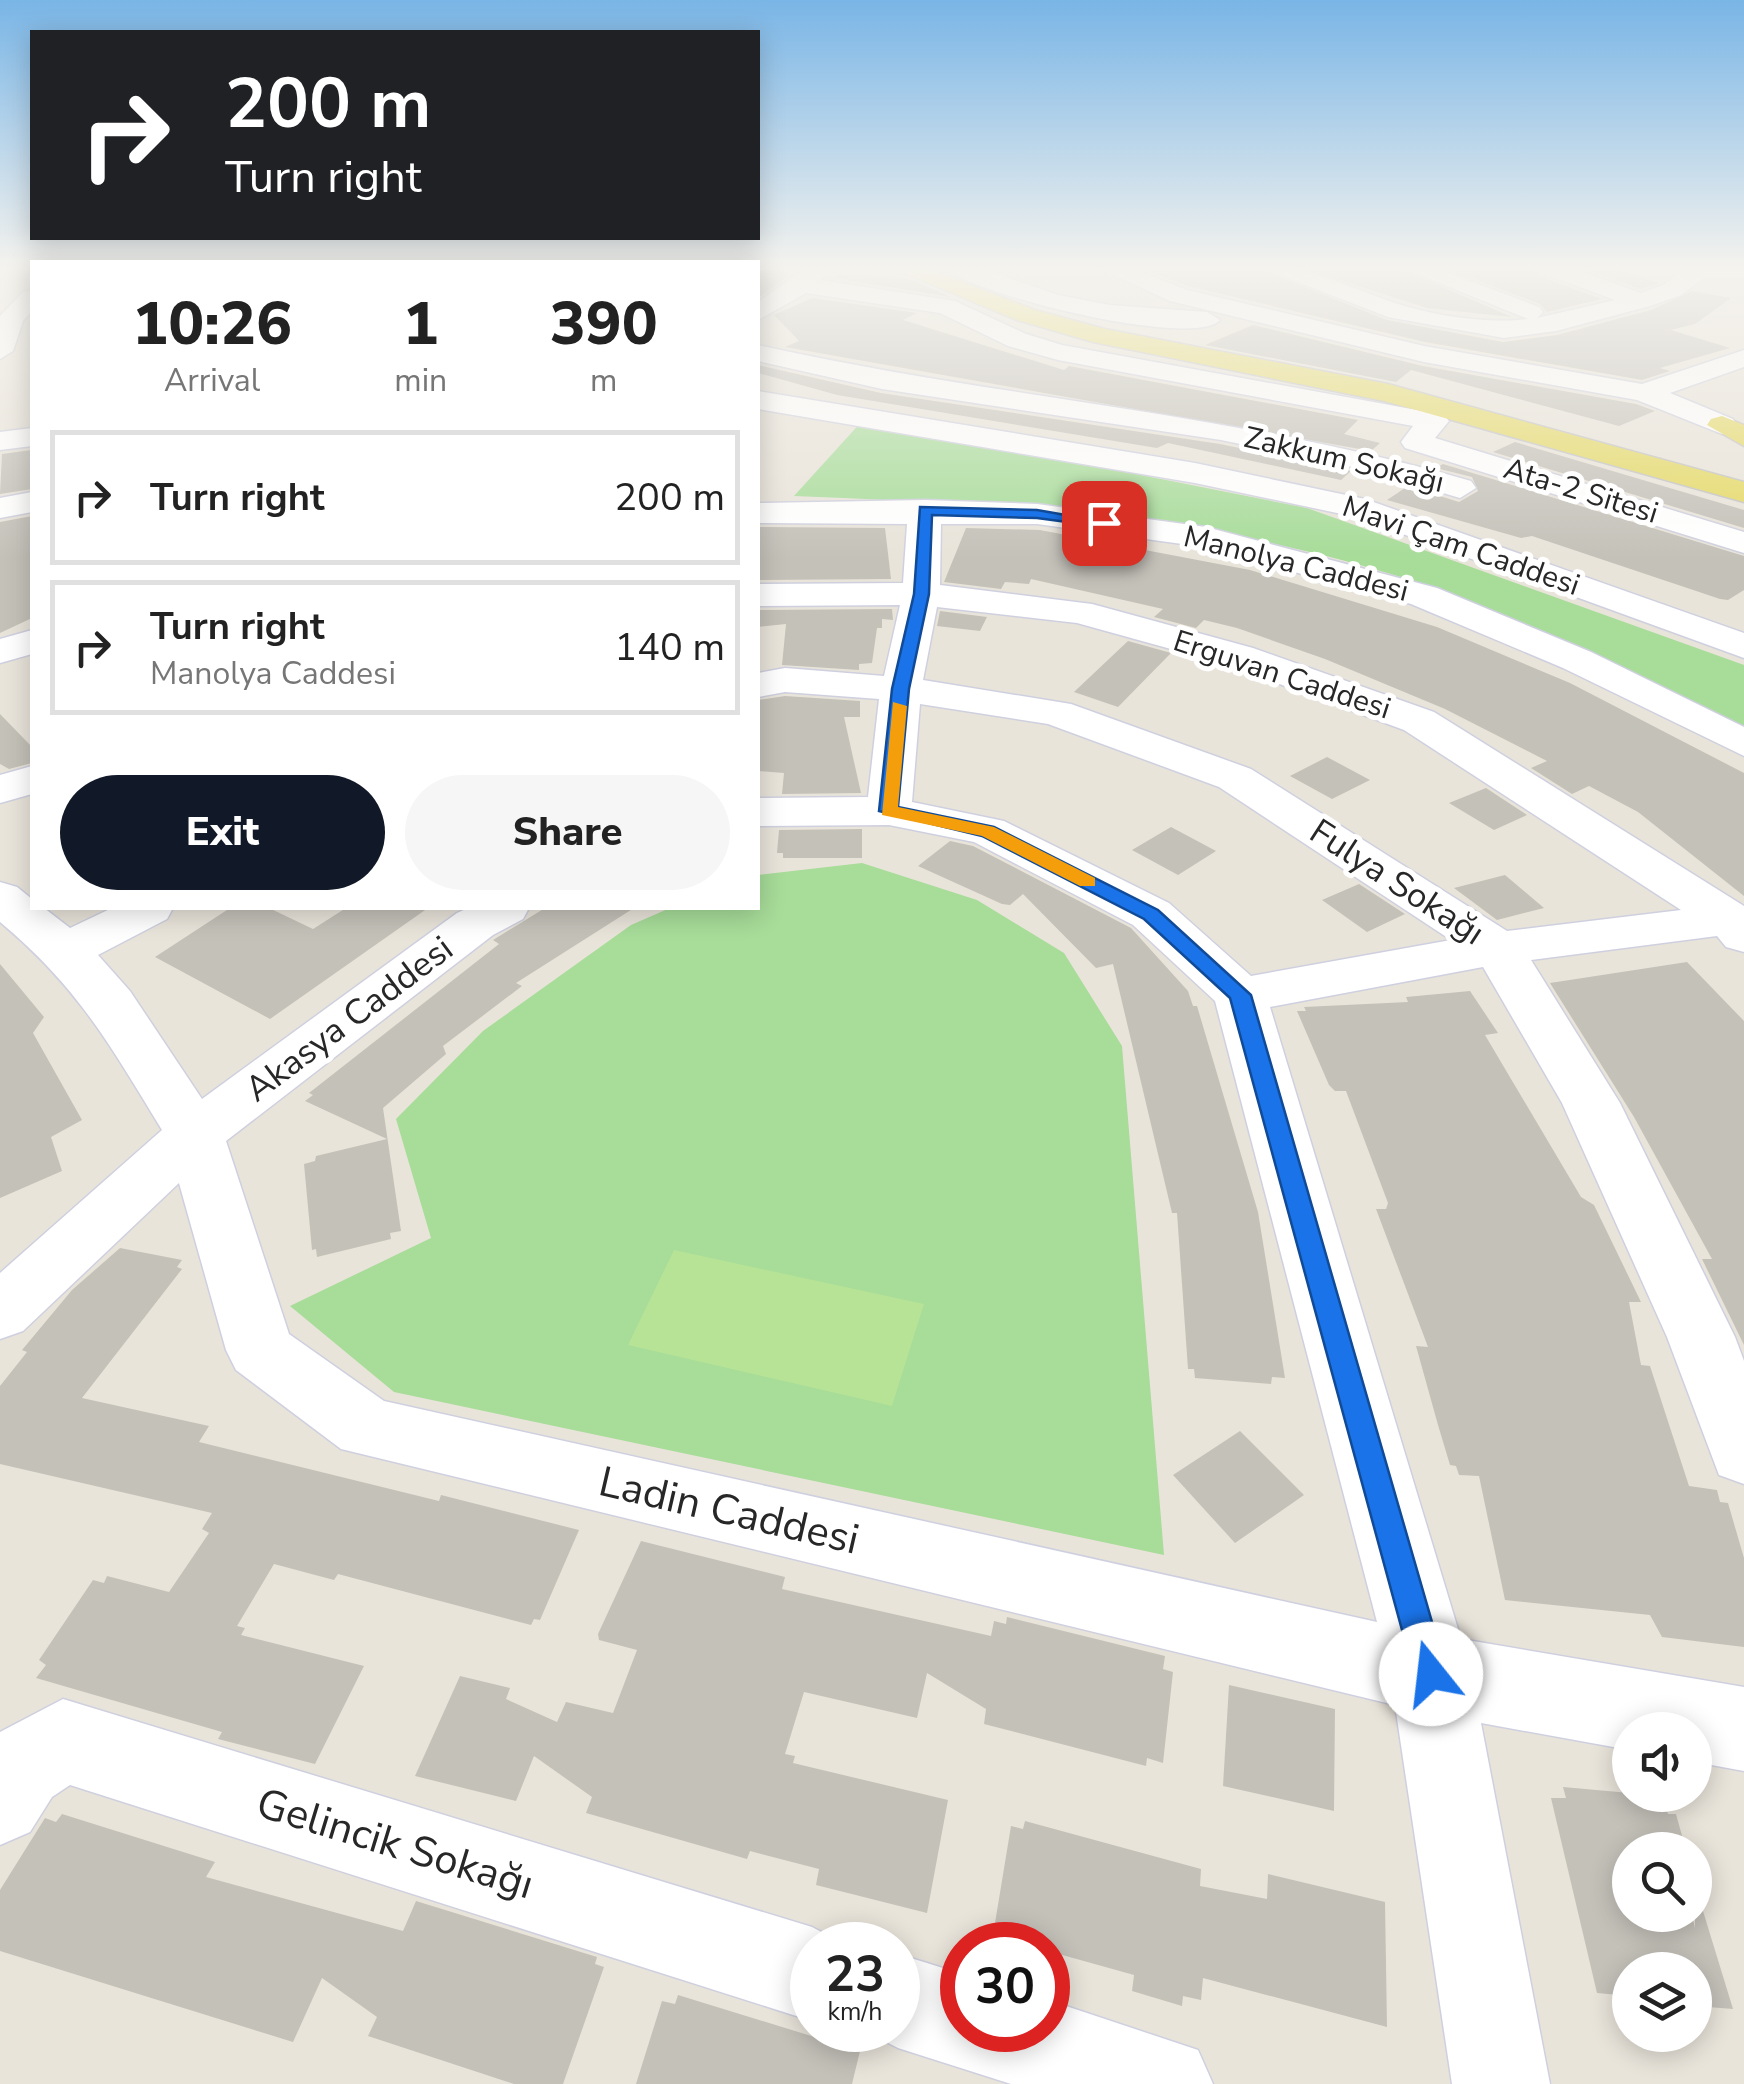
<!DOCTYPE html>
<html lang="en">
<head>
<meta charset="utf-8">
<style>
	:root { --surface:#fff; --page:#f6f6f6; --text:#222; --muted:#767676; --line:#e0e0e0; --accent:#111827 }
	body { margin:0; font-family:"Nunito Sans",sans-serif; background:var(--page); color:var(--text); height:100vh; display:flex; flex-direction:column; font-size:38px; white-space:nowrap }
	* { box-sizing:border-box; margin:0 }
	p { font-size:32px; color:var(--muted) }
	.icon { flex:none; width:55px; height:55px; fill:none; stroke:currentColor; stroke-width:2; stroke-linecap:round; stroke-linejoin:round }
	.map { position:relative; flex:1; overflow:hidden }
	.sheet { position:absolute; left:30px; top:260px; width:730px; height:650px; display:flex; flex-direction:column; background:var(--surface); border-radius:0px; box-shadow:0 5px 25px #0003 }
	.sheet>* { flex:none }
	.top-card { position:absolute; left:30px; top:30px; width:730px; height:210px; border-radius:0px; box-shadow:0 5px 25px #0003; background:#202124; color:#fff; overflow:hidden }
	.buttons { position:absolute; left:1612px; top:1712px; display:grid; gap:20px }
	.buttons a { display:grid; place-items:center; width:100px; height:100px; border-radius:50%; background:var(--surface); box-shadow:0 5px 25px #0003; font-size:50px }
	.speed { position:absolute; left:790px; top:1922px; display:flex; gap:20px; font-size:50px; font-weight:700; text-align:center }
	.speed>* { display:grid; place-content:center; width:130px; height:130px; border-radius:50%; background:var(--surface); box-shadow:0 5px 25px #0003; line-height:1 }
	.speed small { font-size:25px; font-weight:400 }
	.speed .limit { border:15px solid #d22; background:#fff; color:#111 }
	.pin { position:absolute; display:grid; place-items:center; width:85px; height:85px; color:#fff; margin:-42px; border-radius:20px; box-shadow:0 5px 15px #0006 }
	.me { position:absolute; width:110px; margin:-55px; rotate:344deg; stroke-linejoin:round; filter:drop-shadow(0 0 8px #0008) }
	.turn { display:flex; align-items:center; gap:35px; height:210px; padding:0 30px; font-size:45px }
	.turn .icon { width:130px; height:130px; stroke-width:2.5 }
	.turn b { display:block; font-size:70px; line-height:85px }
	.eta { display:flex; justify-content:space-evenly; align-items:center; height:170px; text-align:center }
	.eta b { font-size:60px; font-weight:800; line-height:70px }
	.button { display:flex; gap:20px; margin-top:auto; padding:20px 30px }
	.button a { flex:1; height:115px; border-radius:60px; background:var(--accent); color:#fff; font-size:40px; font-weight:800; line-height:115px; text-align:center }
	.button a+a { background:var(--page); color:var(--text) }
	ul { padding:0; list-style:none }
	li { display:flex; align-items:center; gap:30px; height:135px; margin:0 20px 15px; padding:0 10px; border:5px solid var(--line); border-radius:0px }
	li div { flex:1 }
	li b { display:block; font-size:38px }
	li em { font-style:normal }
	.map>svg:first-child { display:block }
	.green { fill:#a7dc99 }
	.pitch { fill:#b7e396 }
	.building { fill:#c4c1b9 }
	.lines { fill:none; stroke-linecap:round; stroke-linejoin:round }
	.minor-casing { stroke:#cfd0df; stroke-width:3 }
	.major-casing { stroke:#c3c3c3; stroke-width:3 }
	.minor { fill:#fff; fill-rule:evenodd }
	.major { fill:#e5d963; fill-rule:evenodd }
	.route { fill:#1a73e8; stroke:#114b97; stroke-width:2.5 }
	.slow { fill:#f59e0b }
	.labels { text-anchor:middle; dominant-baseline:central; stroke-width:10; stroke-linejoin:round; paint-order:stroke }
	.far-street-label { font-size:30px; fill:#272727; stroke:#fff }
	.street-label { font-size:35px; fill:#272727; stroke:#fff }
	.near-street-label { font-size:42px; fill:#272727; stroke:#fff }
</style>
</head>
<body>
<div class="map">
<svg width="1744" height="2084" viewBox="0 0 1744 2084">
	<rect width="100%" height="100%" fill="#e9e4da"/>
	<g class="green">
		<path d="M863 420 1307 508 1744 665V734C1634 680 1524 617 1407 579 1208 515 1001 504 794 496Z"/>
		<polygon points="862,863 977,900 1064,953 1122,1046 1164,1555 394,1392 290,1306 431,1238 396,1119 483,1031 631,925 670,908 758,908 758,875"/>
	</g>
	<polygon class="pitch" points="674,1250 924,1304 892,1406 628,1345"/>
	<g class="building">
		<polygon points="758,267 784,267 788,276 758,298"/>
		<polygon points="1138,267 1255,267 1387,320 1503,342 1557,335 1651,310 1692,291 1731,298 1695,324 1671,330 1730,348 1660,368 1670,371 1642,380 1425,342 1188,286"/>
		<polygon points="1298,267 1396,267 1512,317 1427,308"/>
		<polygon points="1443,267 1531,267 1538,276 1602,299 1547,312 1540,304"/>
		<polygon points="1578,267 1608,267 1659,283 1641,289"/>
		<polygon points="839,274 910,279 951,297 834,278"/>
		<polygon points="812,298 917,313 903,320 1064,370 1069,366 1358,420 1344,434 1380,443 1371,451 785,347 799,341 774,315"/>
		<polygon points="1253,325 1423,366 1636,404 1655,411 1619,426 1411,370 1396,382 1205,345"/>
		<polygon points="758,365 881,393 1220,444 1351,471 1341,480 1168,443 1157,448 837,395 758,373"/>
		<polygon points="1515,442 1744,510 1744,528 1493,452"/>
		<polygon points="32,450 32,489 0,494 2,454"/>
		<polygon points="1443,464 1744,556 1744,590 1728,600 1720,599 1532,536 1521,538 1387,500 1408,486 1459,502 1478,491 1472,477 1436,468"/>
		<polygon points="32,516 32,618 0,633 0,522"/>
		<polygon points="758,527 885,528 891,579 758,580"/>
		<polygon points="966,528 1040,530 1250,570 1437,627 1570,683 1744,773 1744,896 1638,812 1589,786 1572,794 1531,768 1547,761 1445,709 1325,659 1237,628 1204,620 1196,628 1154,617 1163,609 1031,579 1029,584 1005,582 1001,589 944,582"/>
		<polygon points="892,609 893,620 882,619 882,628 877,628 872,663 859,664 859,670 782,665 786,624 758,627 758,610"/>
		<polygon points="940,611 987,617 980,631 937,626"/>
		<polygon points="1128,641 1171,653 1118,707 1074,692"/>
		<polygon points="785,696 860,701 860,717 844,717 861,793 782,794 784,773 758,771 758,700"/>
		<polygon points="0,714 32,747 32,763 9,769 0,764"/>
		<polygon points="1327,757 1370,780 1332,799 1290,776"/>
		<polygon points="1486,788 1527,815 1494,830 1449,803"/>
		<polygon points="1171,827 1216,851 1178,875 1132,850"/>
		<polygon points="862,829 862,858 783,858 783,853 777,853 779,830"/>
		<polygon points="950,841 973,846 1131,928 1188,991 1193,1006 1197,1006 1258,1212 1285,1378 1272,1377 1271,1384 1195,1378 1194,1369 1188,1369 1177,1213 1172,1213 1113,964 1096,968 1023,894 1010,905 1002,904 918,866"/>
		<polygon points="1505,875 1544,908 1497,920 1454,888"/>
		<polygon points="1359,884 1405,914 1367,932 1322,900"/>
		<polygon points="230,908 269,908 313,929 346,908 428,908 270,1019 155,957"/>
		<polygon points="545,908 634,908 516,983 522,986 443,1046 446,1054 383,1108 401,1231 390,1233 391,1239 317,1257 316,1249 312,1250 304,1164 315,1161 316,1156 387,1139 305,1101 313,1095 309,1093 499,944 493,940"/>
		<polygon points="1687,962 1744,1021 1744,1345 1702,1259 1712,1259 1634,1117 1550,983"/>
		<polygon points="0,964 44,1017 33,1033 82,1120 51,1137 62,1171 0,1198"/>
		<polygon points="1470,991 1498,1033 1485,1035 1581,1197 1594,1205 1641,1302 1629,1302 1641,1365 1650,1366 1689,1486 1717,1490 1720,1502 1728,1503 1744,1558 1744,1647 1662,1637 1650,1615 1505,1600 1479,1476 1459,1475 1456,1466 1450,1465 1438,1425 1416,1346 1428,1347 1376,1209 1386,1209 1388,1203 1346,1091 1335,1091 1329,1085 1297,1011 1306,1011 1304,1007 1408,1002 1406,997"/>
		<polygon points="120,1248 182,1260 177,1267 182,1269 82,1398 209,1426 199,1442 439,1501 441,1495 579,1530 540,1620 534,1619 531,1625 338,1574 334,1580 274,1564 237,1626 245,1628 241,1635 364,1666 315,1764 218,1739 222,1732 36,1678 46,1665 39,1660 93,1580 104,1583 107,1576 169,1592 209,1533 202,1529 212,1513 0,1464 0,1386 27,1352 22,1350 72,1290"/>
		<polygon points="1240,1431 1304,1495 1235,1543 1173,1475"/>
		<polygon points="641,1541 785,1577 782,1589 991,1636 994,1621 1006,1624 1007,1617 1165,1656 1163,1669 1173,1672 1163,1763 1147,1758 1146,1766 984,1724 986,1709 927,1673 917,1718 804,1692 785,1754 795,1756 793,1763 948,1800 927,1913 816,1885 819,1869 750,1851 747,1859 586,1813 592,1797 534,1756 516,1801 415,1776 460,1676 510,1688 506,1699 557,1722 566,1702 613,1713 637,1650 599,1640 598,1634"/>
		<polygon points="1229,1685 1335,1709 1334,1811 1223,1786"/>
		<polygon points="1563,1787 1663,1796 1668,1814 1676,1814 1686,1850 1630,1850 1630,1915 1692,1915 1695,1928 1695,1913 1703,1911 1733,2009 1695,2006 1695,1970 1630,1970 1630,1996 1597,1993 1551,1798 1566,1798"/>
		<polygon points="62,1814 215,1862 206,1877 403,1931 416,1901 597,1957 595,1964 604,1967 563,2084 514,2084 368,2036 377,2017 322,1978 293,2042 0,1951 0,1890 45,1818 56,1822"/>
		<polygon points="1025,1821 1201,1869 1200,1886 1267,1899 1268,1874 1385,1902 1387,2027 1203,1978 1201,2000 1183,1996 1182,2006 1132,1991 1134,1975 1048,1951 1048,1945 1001,1945 1003,1935 994,1929 1011,1826 1023,1829"/>
		<polygon points="678,1995 860,2051 852,2084 636,2084 662,2001 675,2004"/>
	</g>
	<g class="lines">
		<g class="minor-casing">
			<g id="minor">
				<polygon points="807,267 832,267 820,280 955,301 1026,334 1062,345 1444,415 1449,421 1435,438 1744,532 1744,553 1405,448 1401,442 1413,426 1058,360 1008,346 940,313 806,293 758,320 758,302"/>
				<path d="M946 267H978L1058 295 1110 305 1207 312 1220 320C1195 349 973 296 946 267Z"/>
				<polygon points="1096,267 1128,267 1187,290 1424,346 1642,384 1744,350 1744,367 1670,393 1733,419 1737,425 1722,434 1637,400 1424,362 1170,301"/>
				<path d="M1259 267C1307 265 1350 288 1395 303 1434 316 1488 324 1528 319L1400 267H1433L1539 307 1543 312 1537 318 1615 300 1539 272 1535 267H1568L1641 293 1663 285 1689 267H1744V277H1705L1681 295 1650 306 1556 331 1504 338 1388 317Z"/>
				<polygon points="32,290 32,311 23,321 13,351 0,359 0,316 23,292"/>
				<path d="M758 345C995 398 1238 413 1471 481L1476 488 1460 498 1362 469 1221 440 882 389 758 361Z"/>
				<polygon points="758,391 1195,463 1365,499 1744,633 1744,658 1356,517 1195,483 758,409"/>
				<polygon points="32,428 32,446 0,450 0,432"/>
				<polygon points="32,492 32,512 0,518 0,498"/>
				<path d="M925 500 1037 504 1206 527 1437 588 1591 652 1744 727V756L1563 668 1411 604 1204 547 1037 524H941L940 585 1092 604 1253 648 1434 712 1744 906V952L1726 947 1717 936 1531 960 1620 1103 1735 1337 1744 1361V1484L1719 1475 1667 1337 1562 1103 1483 967 1270 1007 1461 1639 1744 1687V1771L1695 1762V1730H1630V1750L1481 1723 1550 2084H1452L1395 1705 341 1449 236 1370 226 1350 179 1183 23 1331 0 1339V1273L162 1130C110 1045 78 987 0 922V882L17 887 32 899V908H44L70 928 112 908H173L167 919 98 955 130 991 202 1099 457 913 468 908H529L523 919 493 935 226 1141 289 1334 384 1401 1377 1622 1215 1001 1133 925 974 842 889 825 758 826V798L868 797 879 699 785 692 758 697V673L785 668 884 676 900 605 758 606V584L903 583 907 524 758 523V503ZM937 607 1077 623 1225 664 1404 730 1681 910 1507 931 1251 769 1071 704 923 680ZM920 704 1048 724 1219 787 1451 940 1251 976 1169 903 1004 821 912 802Z"/>
				<polygon points="32,630 32,654 0,663 0,639"/>
				<polygon points="32,766 32,794 0,803 0,775"/>
				<polygon points="63,1699 812,1927 846,1945 812,1945 812,2021 70,1785 52,1797 30,1832 0,1845 0,1732"/>
				<polygon points="898,1954 962,1974 962,2030 1048,2030 1048,2000 1198,2050 1213,2084 1011,2084 898,2048 863,2030 898,2030"/>
			</g>
		</g>
		<g class="major-casing">
			<g id="major">
				<polygon points="890,267 923,267 1035,310 1105,329 1388,384 1744,482 1744,502 1384,401 1093,342 1017,320"/>
				<polygon points="1722,416 1744,425 1744,446 1707,425 1711,419"/>
			</g>
		</g>
		<use href="#minor" class="minor"/>
		<use href="#major" class="major"/>
	</g>
	<linearGradient id="sky" x2="0" y2="1"><stop stop-color="#79b5e6"/><stop offset="0.48" stop-color="#f5f3ee"/><stop offset="1" stop-color="#f5f3ee" stop-opacity="0"/></linearGradient>
	<rect width="1744" height="559" fill="url(#sky)"/>
	<polygon class="route" points="920,507 1037,510 1111,523 1104,527 1037,518 932,515 929,594 909,689 898,807 994,827 1158,910 1251,995 1447,1674 1443,1686 1431,1691 1419,1686 1414,1674 1230,998 1144,919 982,836 879,811 892,689 914,594"/>
	<polygon class="slow" points="893,702 907,706 898,807 994,827 1095,878 1095,886 1080,886 982,836 882,815"/>
	<g class="labels">
		<g class="far-street-label">
			<text transform="translate(1344 460) rotate(13)">Zakkum Sokağı</text>
			<text transform="translate(1581 491) rotate(17)">Ata-2 Sitesi</text>
			<text transform="translate(1461 546) rotate(19)">Mavi Çam Caddesi</text>
			<text transform="translate(1296 564) rotate(14)">Manolya Caddesi</text>
			<text transform="translate(1282 675) rotate(18)">Erguvan Caddesi</text>
		</g>
		<g class="street-label">
			<text transform="translate(1397 882) rotate(33)">Fulya Sokağı</text>
			<text transform="translate(349 1019) rotate(-37)">Akasya Caddesi</text>
		</g>
		<g class="near-street-label">
			<text transform="translate(729 1511) rotate(13)">Ladin Caddesi</text>
			<text transform="translate(395 1844) rotate(17)">Gelincik Sokağı</text>
		</g>
	</g>
</svg>
<div class="buttons">
<a><svg class="icon" aria-label="sound" viewBox="0 0 24 24"><path d="M4 9h4l5-4v14l-5-4H4zM17 9q2 3 0 6"/></svg></a>
<a><svg class="icon" aria-label="search" viewBox="0 0 24 24"><circle cx="10" cy="10" r="6"/><path d="M15 15l6 6"/></svg></a>
<a><svg class="icon" aria-label="layers" viewBox="0 0 24 24"><path d="M12 4l9 5-9 5-9-5zM3 14l9 5 9-5"/></svg></a>
</div>
<div class="speed"><div>23<small>km/h</small></div><div class="limit">30</div></div>
<div class="pin" style="left:1104px;top:523px;background:#d93025"><svg class="icon" aria-label="arrive" viewBox="0 0 24 24"><path d="M6 21V4h12l-3 4 3 4H6"/></svg></div>
<svg class="me" style="left:1431px;top:1674px" viewBox="-20 -20 40 40"><circle r="19" fill="#fff"/><path d="M0-13L10 11 0 6-10 11z" fill="#1a73e8"/></svg>
<div class="top-card">
<div class="turn"><svg class="icon" aria-label="right" viewBox="0 0 24 24"><path d="M7 20v-9h11M14 6l5 5-5 5"/></svg><div><b>200 m</b>Turn right</div></div>
</div>
<section class="sheet">
<div class="eta">
<div><b>10:26</b><p>Arrival</p></div>
<div><b>1</b><p>min</p></div>
<div><b>390</b><p>m</p></div>
</div>
<ul>
<li><svg class="icon" aria-label="right" viewBox="0 0 24 24"><path d="M7 20v-9h11M14 6l5 5-5 5"/></svg><div><b>Turn right</b></div><em>200 m</em></li>
<li><svg class="icon" aria-label="right" viewBox="0 0 24 24"><path d="M7 20v-9h11M14 6l5 5-5 5"/></svg><div><b>Turn right</b><p>Manolya Caddesi</p></div><em>140 m</em></li>
</ul>
<div class="button"><a>Exit</a><a>Share</a></div>
</section>
</div>
</body>
</html>
